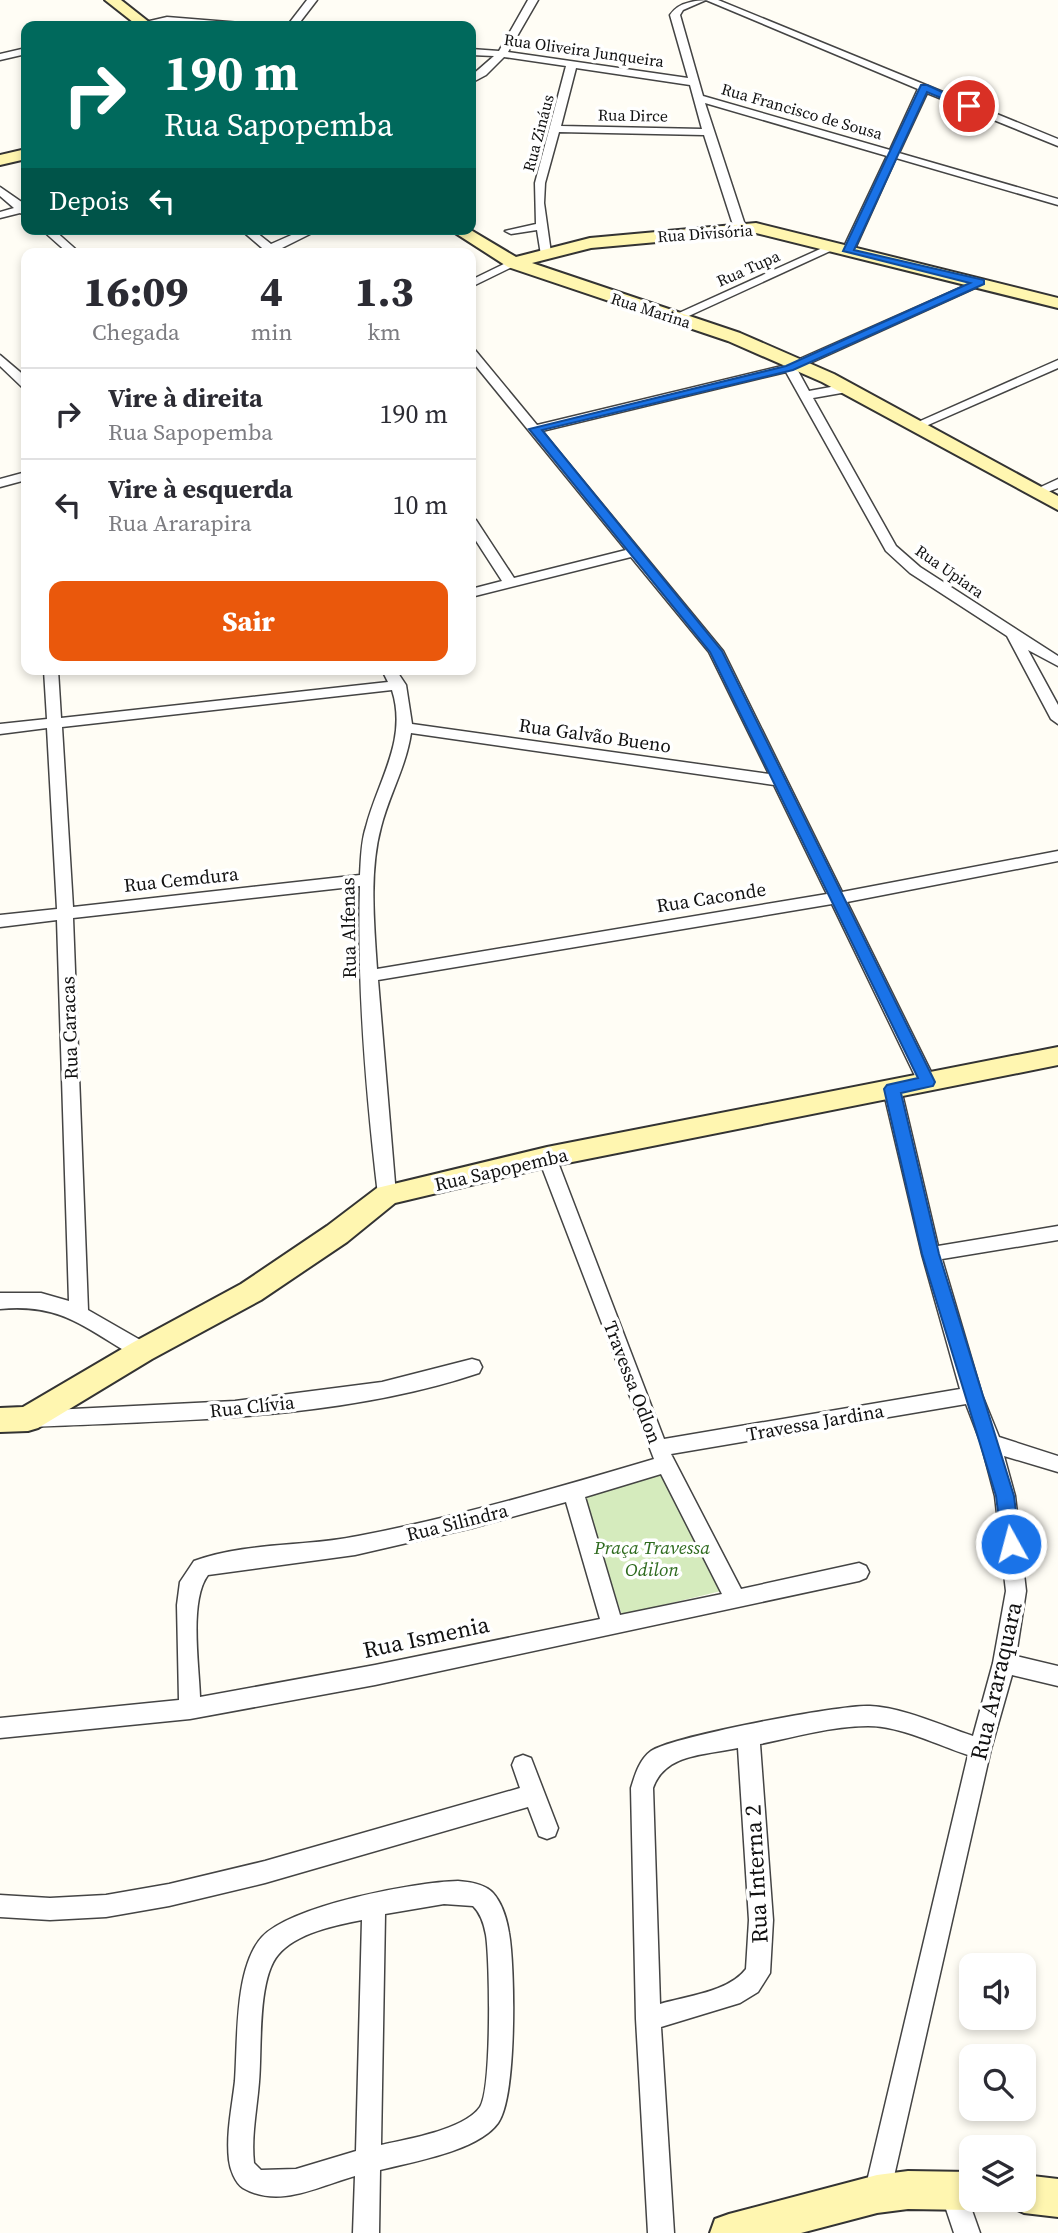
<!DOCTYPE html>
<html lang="pt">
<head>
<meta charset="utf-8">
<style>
	:root { --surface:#fff; --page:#f2f2f3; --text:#2b2b33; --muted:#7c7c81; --line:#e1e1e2; --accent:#ea580c }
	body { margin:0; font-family:"Source Serif 4",serif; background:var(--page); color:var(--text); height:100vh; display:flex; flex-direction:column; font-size:26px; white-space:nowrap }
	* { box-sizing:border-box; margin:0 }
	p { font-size:23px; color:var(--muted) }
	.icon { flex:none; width:38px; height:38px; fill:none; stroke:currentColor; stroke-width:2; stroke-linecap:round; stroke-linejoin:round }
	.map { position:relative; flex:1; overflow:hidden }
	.details { position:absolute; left:21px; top:248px; width:455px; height:427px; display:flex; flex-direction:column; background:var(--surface); border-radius:14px; box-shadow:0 4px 10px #0003 }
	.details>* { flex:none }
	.guide { position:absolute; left:21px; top:21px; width:455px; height:214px; border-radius:14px; box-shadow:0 4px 10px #0003; background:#00695c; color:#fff; overflow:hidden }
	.buttons { position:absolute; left:959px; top:1953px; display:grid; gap:14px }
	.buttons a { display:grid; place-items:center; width:77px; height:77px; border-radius:14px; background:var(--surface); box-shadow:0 4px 10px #0003; font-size:35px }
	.pin { position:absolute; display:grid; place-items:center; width:60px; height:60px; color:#fff; margin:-30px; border:4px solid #fff; border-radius:50%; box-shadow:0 2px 7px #0007 }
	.me { position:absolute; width:77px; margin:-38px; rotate:353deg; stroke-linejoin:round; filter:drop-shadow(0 0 5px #0008) }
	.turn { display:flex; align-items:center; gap:24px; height:147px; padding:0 28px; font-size:32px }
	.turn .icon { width:91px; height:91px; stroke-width:2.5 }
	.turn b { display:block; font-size:49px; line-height:60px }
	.then { display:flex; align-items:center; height:66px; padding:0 28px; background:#0003; gap:14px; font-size:26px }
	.eta { display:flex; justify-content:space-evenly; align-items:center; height:119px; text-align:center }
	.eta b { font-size:42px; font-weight:800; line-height:49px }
	.action { display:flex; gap:14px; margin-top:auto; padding:14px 28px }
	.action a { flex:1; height:80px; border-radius:14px; background:var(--accent); color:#fff; font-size:28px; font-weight:800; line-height:80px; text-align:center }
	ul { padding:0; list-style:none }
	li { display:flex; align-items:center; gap:21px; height:91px; padding:0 28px; border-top:2px solid var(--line) }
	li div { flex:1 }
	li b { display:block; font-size:26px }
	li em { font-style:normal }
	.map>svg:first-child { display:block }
	.green { fill:#d5ebbd }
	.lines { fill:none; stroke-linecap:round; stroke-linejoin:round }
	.street-casing { stroke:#444; stroke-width:3 }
	.secondary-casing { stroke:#333; stroke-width:4 }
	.street { fill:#fff; fill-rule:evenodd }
	.secondary { fill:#fff6b0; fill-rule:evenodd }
	.route { fill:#1a73e8; stroke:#114b97; stroke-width:2 }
	.labels { text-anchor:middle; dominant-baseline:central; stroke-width:7; stroke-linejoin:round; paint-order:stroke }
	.far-street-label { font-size:16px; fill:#111; stroke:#fff }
	.street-label { font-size:19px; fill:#111; stroke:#fff }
	.park-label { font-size:19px; font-style:italic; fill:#2f6b1f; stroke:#fff }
	.near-street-label { font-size:23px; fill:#111; stroke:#fff }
</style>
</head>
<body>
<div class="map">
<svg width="1058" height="2233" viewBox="0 0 1058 2233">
	<rect width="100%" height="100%" fill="#fffdf5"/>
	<polygon class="green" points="663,1471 721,1591 622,1615 582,1496"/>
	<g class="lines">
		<g class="street-casing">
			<g id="street">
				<polygon points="307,0 317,0 297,26 287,26"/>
				<path d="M528 0H538L508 52 688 78 670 15C680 0 700 0 718 0L1058 139V146L927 93 899 153 1058 199V205L896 158 854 251 844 253 842 251 887 156 705 103 746 228 744 230 734 228 704 135 559 132 545 183 544 203 551 253 541 255 537 230 511 234 505 231 536 224 535 183 566 66 504 57 486 75 471 83V76L494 56 471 55V49L499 51ZM706 0 918 89 890 150 703 96 680 15 683 10ZM576 68 690 85 702 129 561 126Z"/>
				<polygon points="167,17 241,23 246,26 167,23 128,26"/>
				<polygon points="26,48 26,54 0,60 0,54"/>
				<polygon points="0,187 26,205 26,216 20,213 0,218 0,212 14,208 0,196"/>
				<polygon points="41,229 53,229 81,254 69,254"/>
				<polygon points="240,229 252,229 271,244 305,229 320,229 278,250 281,254 269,254"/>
				<polygon points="829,245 839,247 680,320 670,317"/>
				<polygon points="510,261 520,263 471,287 471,280"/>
				<path d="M980 279 986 282 984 284 797 369 809 391 847 384 853 388 847 392 813 398 896 546 920 567 1058 656V666L1028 650 1058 705V724L1051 719 1007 636 910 573 886 551 786 372 542 431 723 651 842 892 1058 851V861L847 902 936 1082 933 1086H921L918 1082 832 904 378 980 396 1195 393 1200H381L378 1195C366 1093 357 988 360 886L73 918 88 1310 149 1345 152 1351 149 1357 142 1359 135 1357C85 1328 61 1303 0 1309V1293H41L69 1301 57 920 0 927V915L57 909 47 728 0 734V724L47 719 44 670H58L61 718 388 682 382 670H396L406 685 412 724 769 774 709 652 631 557 471 597V589L502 581 471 533V519L476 520 514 578 626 550 471 360V349L475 350 537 425 786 365ZM392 690C408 740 378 780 366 827 361 842 361 859 360 875L73 907 62 727ZM411 733 774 785 827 894 377 969C374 924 369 871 381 827 389 795 406 767 411 733Z"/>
				<polygon points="0,355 26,377 26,388 22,387 0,366"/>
				<polygon points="1058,360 1058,368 919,429 911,429 909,426"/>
				<polygon points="26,472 26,480 0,487 0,479"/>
				<polygon points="1058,479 1058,488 1037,496 1030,492"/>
				<path d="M892 1083 898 1085 901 1089 938 1246 1058 1226V1240L942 1259 982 1395 999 1437 1058 1456V1472L1004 1456 1015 1496 1026 1591 1016 1656 1058 1666V1686L1012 1675 991 1749 890 2194 886 2203 877 2207 868 2203 864 2194 968 1755C937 1745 901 1726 868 1726 832 1726 795 1737 760 1744L773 1920 770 1973 758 1992 740 2003 661 2027 674 2233H648L636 2019 631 1788C635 1775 639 1760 651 1751 670 1737 842 1704 870 1706 905 1708 940 1725 973 1736L993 1663 1006 1591 995 1496 981 1443 966 1404 671 1454 741 1589 859 1563 866 1566 869 1572 866 1578 859 1581 375 1685 190 1719 0 1738V1718L179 1700 177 1605 180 1582 194 1561C246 1542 304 1547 358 1536 458 1517 556 1488 654 1459L538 1157 541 1152H553L556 1157 664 1439 960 1389 922 1254 883 1089 886 1085ZM661 1474 722 1594 620 1615 585 1497ZM566 1502 600 1619 375 1665 200 1697C199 1665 189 1600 208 1575L355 1555 472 1528ZM738 1748 749 1920 746 1969C729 1992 686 1996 660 2004L653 1788C665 1753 707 1755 738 1748Z"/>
				<path d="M472 1359 479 1361 482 1367 479 1373C339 1420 178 1420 32 1427L25 1425 22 1419 25 1413 32 1411 235 1401 382 1382Z"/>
				<polygon points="523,1755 531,1758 558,1828 555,1836 547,1839 539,1836 528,1807 265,1883 169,1906 106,1917 50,1920 0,1917 0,1895 50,1898 106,1895 169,1884 265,1861 520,1788 512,1765 515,1758"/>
				<path d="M458 1881C470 1882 485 1884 493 1893 502 1903 507 1920 509 1933 515 1966 517 2097 498 2123 478 2151 412 2162 380 2170L379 2233H353L355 2176C319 2186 279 2209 243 2188 235 2183 230 2169 229 2160 226 2134 232 2107 235 2081 238 2041 234 1968 262 1937 292 1905 415 1882 458 1881ZM444 1904 473 1906C481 1914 484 1924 486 1935 490 1960 492 2089 480 2107 464 2130 407 2139 381 2145L385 1914ZM362 1920 356 2151 296 2169 261 2170 254 2163C251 2136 257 2109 259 2082 262 2050 257 1980 278 1955 296 1933 336 1925 362 1920Z"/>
				<polygon points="953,2178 962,2182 980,2233 954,2233 940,2191 944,2182"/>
			</g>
		</g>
		<g class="secondary-casing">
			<g id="secondary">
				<polygon points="105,0 121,0 154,26 138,26"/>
				<polygon points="26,149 26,159 0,165 0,155"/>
				<polygon points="756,223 1058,298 1058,308 756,233 591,248 532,263 740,333 834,374 1058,496 1058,510 822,382 728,341 508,267 449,229 469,229 516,257 590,238"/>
				<polygon points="1058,1047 1058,1065 547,1167 395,1203 347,1242 261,1300 152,1359 38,1428 28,1431 0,1432 0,1408 23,1407 132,1343 241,1284 327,1226 377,1188 547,1147"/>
				<polygon points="908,2171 971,2172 971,2200 986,2200 984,2204 971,2210 908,2209 877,2213 801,2233 710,2233 715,2219 729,2214 877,2175"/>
				<polygon points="1024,2175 1058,2179 1058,2217 1024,2213 1011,2207 1007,2200 1024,2200"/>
			</g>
		</g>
		<use href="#street" class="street"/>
		<use href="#secondary" class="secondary"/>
	</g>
	<polygon class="route" points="921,85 927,85 973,106 965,108 927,92 854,250 984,280 984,284 793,370 542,430 722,651 935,1082 933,1086 901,1093 939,1254 1014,1496 1020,1544 1018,1550 1011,1553 1004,1550 1002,1544 996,1496 922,1254 884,1089 887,1085 918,1078 710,652 529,429 786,366 970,283 843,251"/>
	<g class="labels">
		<g class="far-street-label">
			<text transform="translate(584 50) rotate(8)">Rua Oliveira Junqueira</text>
			<text transform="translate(802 111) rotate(16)">Rua Francisco de Sousa</text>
			<text transform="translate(633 115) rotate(1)">Rua Dirce</text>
			<text transform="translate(538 133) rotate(-75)">Rua Zináus</text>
			<text transform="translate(705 233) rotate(-4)">Rua Divisória</text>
			<text transform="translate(748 268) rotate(-24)">Rua Tupa</text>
			<text transform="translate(651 310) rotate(18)">Rua Marina</text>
			<text transform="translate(950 571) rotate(35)">Rua Upiara</text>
		</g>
		<g class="street-label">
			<text transform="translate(595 735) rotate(8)">Rua Galvão Bueno</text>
			<text transform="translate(181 879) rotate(-6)">Rua Cemdura</text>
			<text transform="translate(711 897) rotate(-9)">Rua Caconde</text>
			<text transform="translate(348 928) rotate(-91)">Rua Alfenas</text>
			<text transform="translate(69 1028) rotate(-92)">Rua Caracas</text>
			<text transform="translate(501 1169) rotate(-13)">Rua Sapopemba</text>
			<text transform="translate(633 1382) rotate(69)">Travessa Odlon</text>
			<text transform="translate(252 1406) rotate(-6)">Rua Clívia</text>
			<text transform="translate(815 1422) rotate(-10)">Travessa Jardina</text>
			<text transform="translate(457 1522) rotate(-14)">Rua Silindra</text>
		</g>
		<g class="park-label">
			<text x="652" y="1547">Praça Travessa<tspan x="652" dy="22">Odilon</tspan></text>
		</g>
		<g class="near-street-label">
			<text transform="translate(426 1637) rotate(-12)">Rua Ismenia</text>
			<text transform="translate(996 1681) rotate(-77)">Rua Araraquara</text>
			<text transform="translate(756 1874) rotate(-93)">Rua Interna 2</text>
		</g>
	</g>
</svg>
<div class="buttons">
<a><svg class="icon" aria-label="sound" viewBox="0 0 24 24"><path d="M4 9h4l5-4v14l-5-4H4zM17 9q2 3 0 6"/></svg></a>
<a><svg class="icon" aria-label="search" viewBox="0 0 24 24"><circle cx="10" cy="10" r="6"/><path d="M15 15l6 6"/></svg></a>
<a><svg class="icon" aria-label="layers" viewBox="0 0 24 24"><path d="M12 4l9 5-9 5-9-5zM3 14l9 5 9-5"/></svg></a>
</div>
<div class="pin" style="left:969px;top:106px;background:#d93025"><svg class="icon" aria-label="arrive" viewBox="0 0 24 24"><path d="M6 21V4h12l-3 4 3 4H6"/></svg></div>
<svg class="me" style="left:1011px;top:1544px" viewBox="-20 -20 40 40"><circle r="17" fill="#1a73e8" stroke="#fff" stroke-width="3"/><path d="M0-11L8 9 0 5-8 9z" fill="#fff"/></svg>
<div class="guide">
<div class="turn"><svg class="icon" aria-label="right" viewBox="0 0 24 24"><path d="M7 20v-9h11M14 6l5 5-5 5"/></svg><div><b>190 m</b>Rua Sapopemba</div></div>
<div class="then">Depois<svg class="icon" aria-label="left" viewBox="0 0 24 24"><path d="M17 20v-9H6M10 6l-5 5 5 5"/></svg></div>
</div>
<section class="details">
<div class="eta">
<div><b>16:09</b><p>Chegada</p></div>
<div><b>4</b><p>min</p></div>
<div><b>1.3</b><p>km</p></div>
</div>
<ul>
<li><svg class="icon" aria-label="right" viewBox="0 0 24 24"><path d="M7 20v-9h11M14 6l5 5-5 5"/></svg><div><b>Vire à direita</b><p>Rua Sapopemba</p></div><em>190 m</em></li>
<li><svg class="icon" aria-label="left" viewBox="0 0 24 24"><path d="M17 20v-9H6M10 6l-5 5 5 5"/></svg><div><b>Vire à esquerda</b><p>Rua Ararapira</p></div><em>10 m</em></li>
</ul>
<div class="action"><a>Sair</a></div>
</section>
</div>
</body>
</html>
